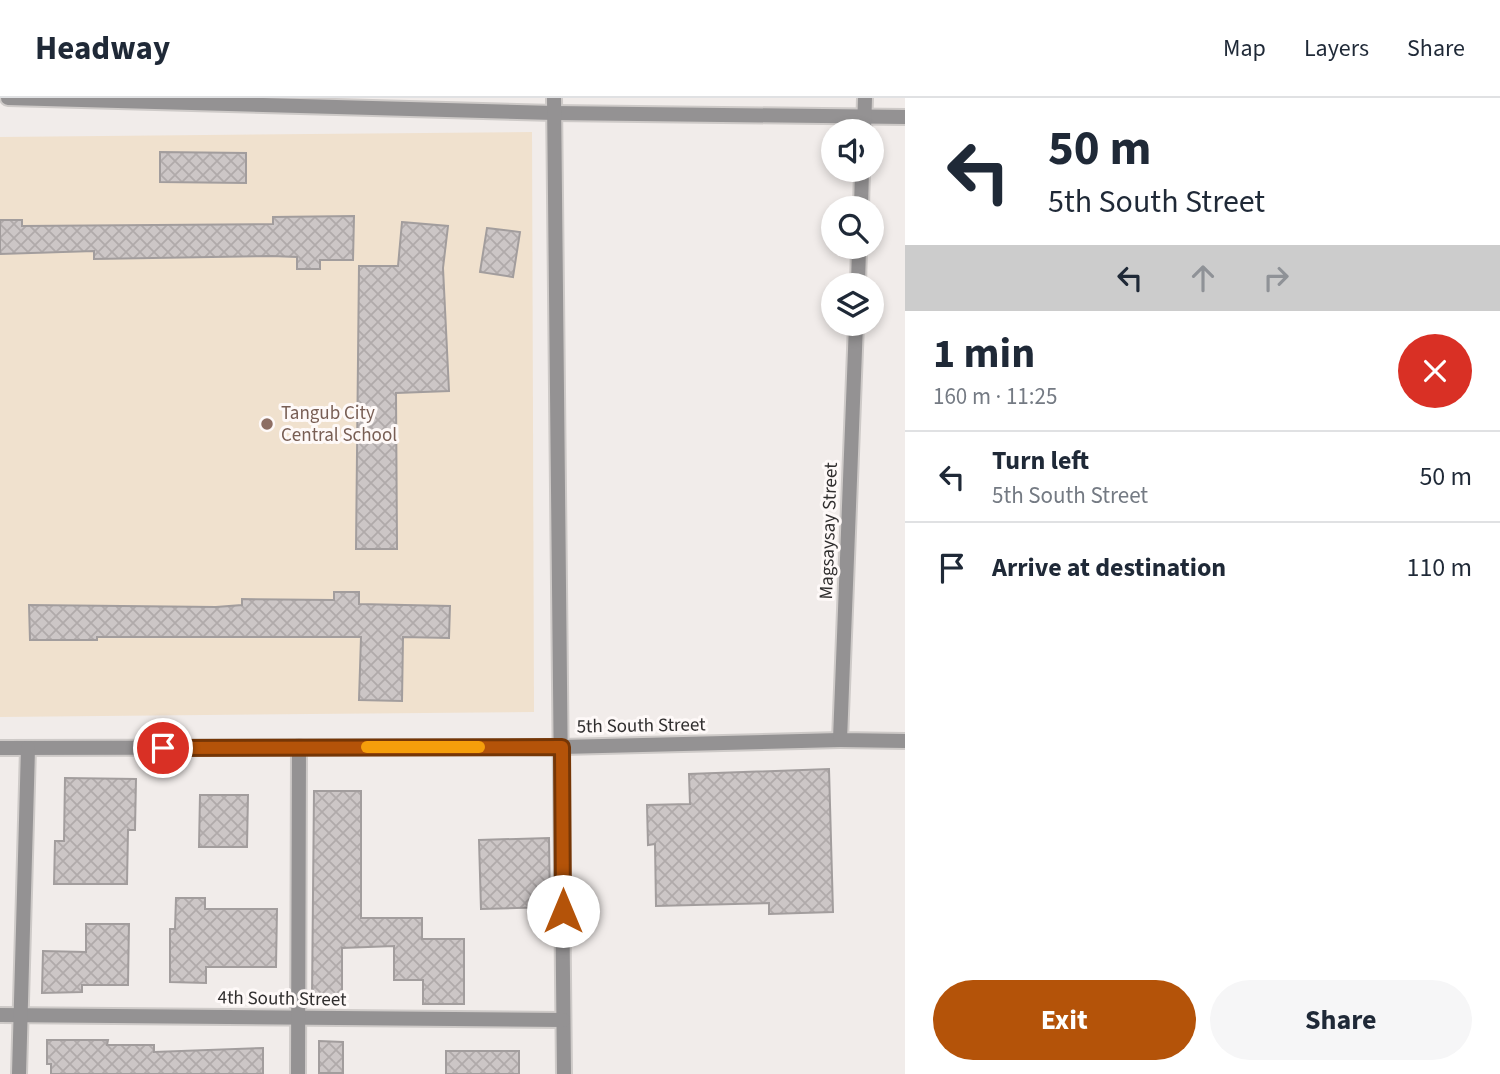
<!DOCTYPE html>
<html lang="en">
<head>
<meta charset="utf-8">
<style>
	:root { --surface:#fff; --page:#f6f6f7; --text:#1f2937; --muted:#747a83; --line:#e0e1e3; --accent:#b45309 }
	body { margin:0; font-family:"Source Sans 3",sans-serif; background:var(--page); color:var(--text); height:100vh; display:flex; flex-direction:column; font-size:26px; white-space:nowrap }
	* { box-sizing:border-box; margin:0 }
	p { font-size:23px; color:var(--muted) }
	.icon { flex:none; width:38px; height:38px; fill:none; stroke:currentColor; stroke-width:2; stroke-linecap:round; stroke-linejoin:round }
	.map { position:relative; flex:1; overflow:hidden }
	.details { display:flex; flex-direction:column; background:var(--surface); width:595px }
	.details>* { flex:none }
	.guide { background:#fff; color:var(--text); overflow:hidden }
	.controls { position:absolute; left:821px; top:21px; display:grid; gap:14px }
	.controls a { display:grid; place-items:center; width:63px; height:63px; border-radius:50%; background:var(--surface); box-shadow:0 4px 10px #0003; font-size:35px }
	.pin { position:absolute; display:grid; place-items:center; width:60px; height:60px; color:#fff; margin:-30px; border:4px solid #fff; border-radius:50%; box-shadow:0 2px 7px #0007 }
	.me { position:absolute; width:77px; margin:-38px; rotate:0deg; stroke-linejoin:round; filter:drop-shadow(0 0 5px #0008) }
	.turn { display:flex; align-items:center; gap:24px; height:147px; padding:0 28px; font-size:32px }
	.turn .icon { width:91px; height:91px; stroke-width:2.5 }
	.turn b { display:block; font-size:49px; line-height:60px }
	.lanes { display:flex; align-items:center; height:66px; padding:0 28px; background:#0003; justify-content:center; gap:35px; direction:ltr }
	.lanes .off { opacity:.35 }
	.round { display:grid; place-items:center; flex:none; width:74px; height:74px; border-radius:37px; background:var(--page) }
	.summary { display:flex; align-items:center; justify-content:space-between; height:119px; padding:0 28px }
	h1 { font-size:42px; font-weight:700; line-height:52px }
	.button { display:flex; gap:14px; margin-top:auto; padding:14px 28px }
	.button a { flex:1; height:80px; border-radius:42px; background:var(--accent); color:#fff; font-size:28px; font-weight:700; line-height:80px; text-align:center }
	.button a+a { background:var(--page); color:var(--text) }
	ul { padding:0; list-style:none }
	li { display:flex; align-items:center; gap:21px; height:91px; padding:0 28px; border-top:2px solid var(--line) }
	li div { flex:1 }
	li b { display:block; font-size:26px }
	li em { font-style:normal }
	header { display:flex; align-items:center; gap:42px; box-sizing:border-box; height:98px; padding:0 35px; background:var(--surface); border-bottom:2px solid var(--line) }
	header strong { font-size:33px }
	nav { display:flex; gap:38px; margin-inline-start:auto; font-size:24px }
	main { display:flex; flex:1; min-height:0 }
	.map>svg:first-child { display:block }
	.education { fill:#f0e1ce }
	.building { fill:url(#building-cross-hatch); stroke:#a29d9d; stroke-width:2 }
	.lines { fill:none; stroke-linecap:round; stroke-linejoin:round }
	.minor-casing { stroke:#cecac8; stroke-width:18 }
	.tertiary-casing { stroke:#cecac8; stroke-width:18 }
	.minor { stroke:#949293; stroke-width:14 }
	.tertiary { stroke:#949293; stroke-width:14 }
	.route-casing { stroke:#753606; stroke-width:18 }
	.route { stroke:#b45309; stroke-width:12 }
	.slow { stroke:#f59e0b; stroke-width:12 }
	.education-dot { fill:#8d6e63; stroke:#fef9f8; stroke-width:2.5 }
	.labels { text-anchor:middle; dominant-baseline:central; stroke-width:6; stroke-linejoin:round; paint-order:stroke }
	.education-label { font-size:19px; fill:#785e54; stroke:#fef9f8; text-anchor:start }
	.street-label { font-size:19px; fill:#312f2f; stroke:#fef9f8 }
</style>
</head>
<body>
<header>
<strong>Headway</strong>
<nav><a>Map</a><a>Layers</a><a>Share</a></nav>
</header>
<main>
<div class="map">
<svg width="905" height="976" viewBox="0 0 905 976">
	<defs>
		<pattern id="building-cross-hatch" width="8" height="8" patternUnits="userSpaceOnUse" patternTransform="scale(1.75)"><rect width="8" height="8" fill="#ccc6c6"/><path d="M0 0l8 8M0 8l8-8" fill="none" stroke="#b0aaaa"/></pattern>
	</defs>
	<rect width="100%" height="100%" fill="#f1ecea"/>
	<polygon class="education" points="532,34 534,614 0,619 0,39"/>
	<g class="building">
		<polygon points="160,54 246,55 246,85 160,84"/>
		<polygon points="354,118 353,162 320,162 320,171 297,171 297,159 272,158 94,161 94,153 0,156 0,122 22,122 22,128 273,126 273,119"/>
		<polygon points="402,124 448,128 443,170 449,293 396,295 397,451 356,451 359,168 398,168"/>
		<polygon points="487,130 520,134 513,179 480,174"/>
		<polygon points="334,494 359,494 359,506 450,508 449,540 403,539 402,603 359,602 361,539 97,539 97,542 30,542 29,507 216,509 242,507 242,501 334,502"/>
		<polygon points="829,671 833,814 769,816 769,805 656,808 655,746 648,747 647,707 690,706 689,676"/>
		<polygon points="65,680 136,681 135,732 128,732 127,786 54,786 55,743 64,743"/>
		<polygon points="314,693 361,693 361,820 422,820 422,841 464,841 464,906 423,906 423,882 394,882 394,848 342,850 342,902 312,902"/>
		<polygon points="200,697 248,697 247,749 199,749"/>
		<polygon points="549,740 550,809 481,811 479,742"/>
		<polygon points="176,800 205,800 205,811 277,811 276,869 206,869 206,885 170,884 170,831 175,831"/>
		<polygon points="86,826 129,826 128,887 82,887 82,894 42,895 43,853 86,854"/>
		<polygon points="47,942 108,942 107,947 154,947 154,954 263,950 263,976 51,976 51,966 47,966"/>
		<polygon points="319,943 343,944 343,975 319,975"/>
		<rect x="446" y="953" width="73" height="23"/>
	</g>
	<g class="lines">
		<g class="minor-casing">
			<g id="minor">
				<polyline points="8,0 554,15 905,19"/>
				<polyline points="554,0 564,976"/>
				<polyline points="0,650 562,649 840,642"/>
				<polyline points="0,917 563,922"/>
				<polyline points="19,976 28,650"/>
				<polyline points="298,976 299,649"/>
			</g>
		</g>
		<g class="tertiary-casing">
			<g id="tertiary">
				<polyline points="864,33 865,0"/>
				<polyline points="861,110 862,72"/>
				<polyline points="858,187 859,149"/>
				<polyline points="856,226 840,642 905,643"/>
			</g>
		</g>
		<use href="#minor" class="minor"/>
		<use href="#tertiary" class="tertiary"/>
	</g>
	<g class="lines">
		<g class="route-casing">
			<polyline id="route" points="163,650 562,649 563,813"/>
		</g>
		<use href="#route" class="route"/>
		<polyline class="slow" points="367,649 479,649"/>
	</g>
	<circle class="education-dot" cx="267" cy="326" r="7"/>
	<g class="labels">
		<g class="education-label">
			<text x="281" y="315">Tangub City<tspan x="281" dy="22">Central School</tspan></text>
		</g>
		<g class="street-label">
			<text transform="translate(829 433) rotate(-88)">Magsaysay Street</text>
			<text transform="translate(641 628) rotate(-1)">5th South Street</text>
			<text transform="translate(282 901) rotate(1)">4th South Street</text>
		</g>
	</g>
</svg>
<div class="controls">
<a><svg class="icon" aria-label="sound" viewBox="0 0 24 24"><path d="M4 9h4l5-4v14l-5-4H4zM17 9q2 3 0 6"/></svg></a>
<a><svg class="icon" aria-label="search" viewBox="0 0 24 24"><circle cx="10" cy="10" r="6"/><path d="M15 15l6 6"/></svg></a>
<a><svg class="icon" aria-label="layers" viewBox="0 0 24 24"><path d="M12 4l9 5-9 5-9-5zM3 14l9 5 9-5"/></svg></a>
</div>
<div class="pin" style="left:163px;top:650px;background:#d93025"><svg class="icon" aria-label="arrive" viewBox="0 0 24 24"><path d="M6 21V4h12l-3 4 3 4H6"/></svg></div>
<svg class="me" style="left:563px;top:813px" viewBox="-20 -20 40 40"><circle r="19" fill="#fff"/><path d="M0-13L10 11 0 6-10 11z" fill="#b45309"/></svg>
</div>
<section class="details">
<div class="guide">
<div class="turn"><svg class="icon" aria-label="left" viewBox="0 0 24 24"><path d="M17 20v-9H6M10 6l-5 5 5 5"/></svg><div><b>50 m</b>5th South Street</div></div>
<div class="lanes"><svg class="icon" aria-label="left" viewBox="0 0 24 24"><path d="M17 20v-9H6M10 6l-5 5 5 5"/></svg><svg class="icon off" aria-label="ahead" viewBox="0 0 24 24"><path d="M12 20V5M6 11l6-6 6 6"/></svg><svg class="icon off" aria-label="right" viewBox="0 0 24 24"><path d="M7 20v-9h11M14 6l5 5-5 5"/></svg></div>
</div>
<div class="summary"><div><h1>1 min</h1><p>160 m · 11:25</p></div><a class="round" style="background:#d93025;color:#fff"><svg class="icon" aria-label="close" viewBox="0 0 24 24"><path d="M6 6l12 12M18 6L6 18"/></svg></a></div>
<ul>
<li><svg class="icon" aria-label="left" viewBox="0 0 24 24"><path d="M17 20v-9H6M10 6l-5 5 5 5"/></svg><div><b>Turn left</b><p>5th South Street</p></div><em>50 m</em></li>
<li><svg class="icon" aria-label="arrive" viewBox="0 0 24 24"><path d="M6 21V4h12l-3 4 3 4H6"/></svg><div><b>Arrive at destination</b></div><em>110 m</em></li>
</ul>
<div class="button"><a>Exit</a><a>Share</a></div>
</section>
</main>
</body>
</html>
